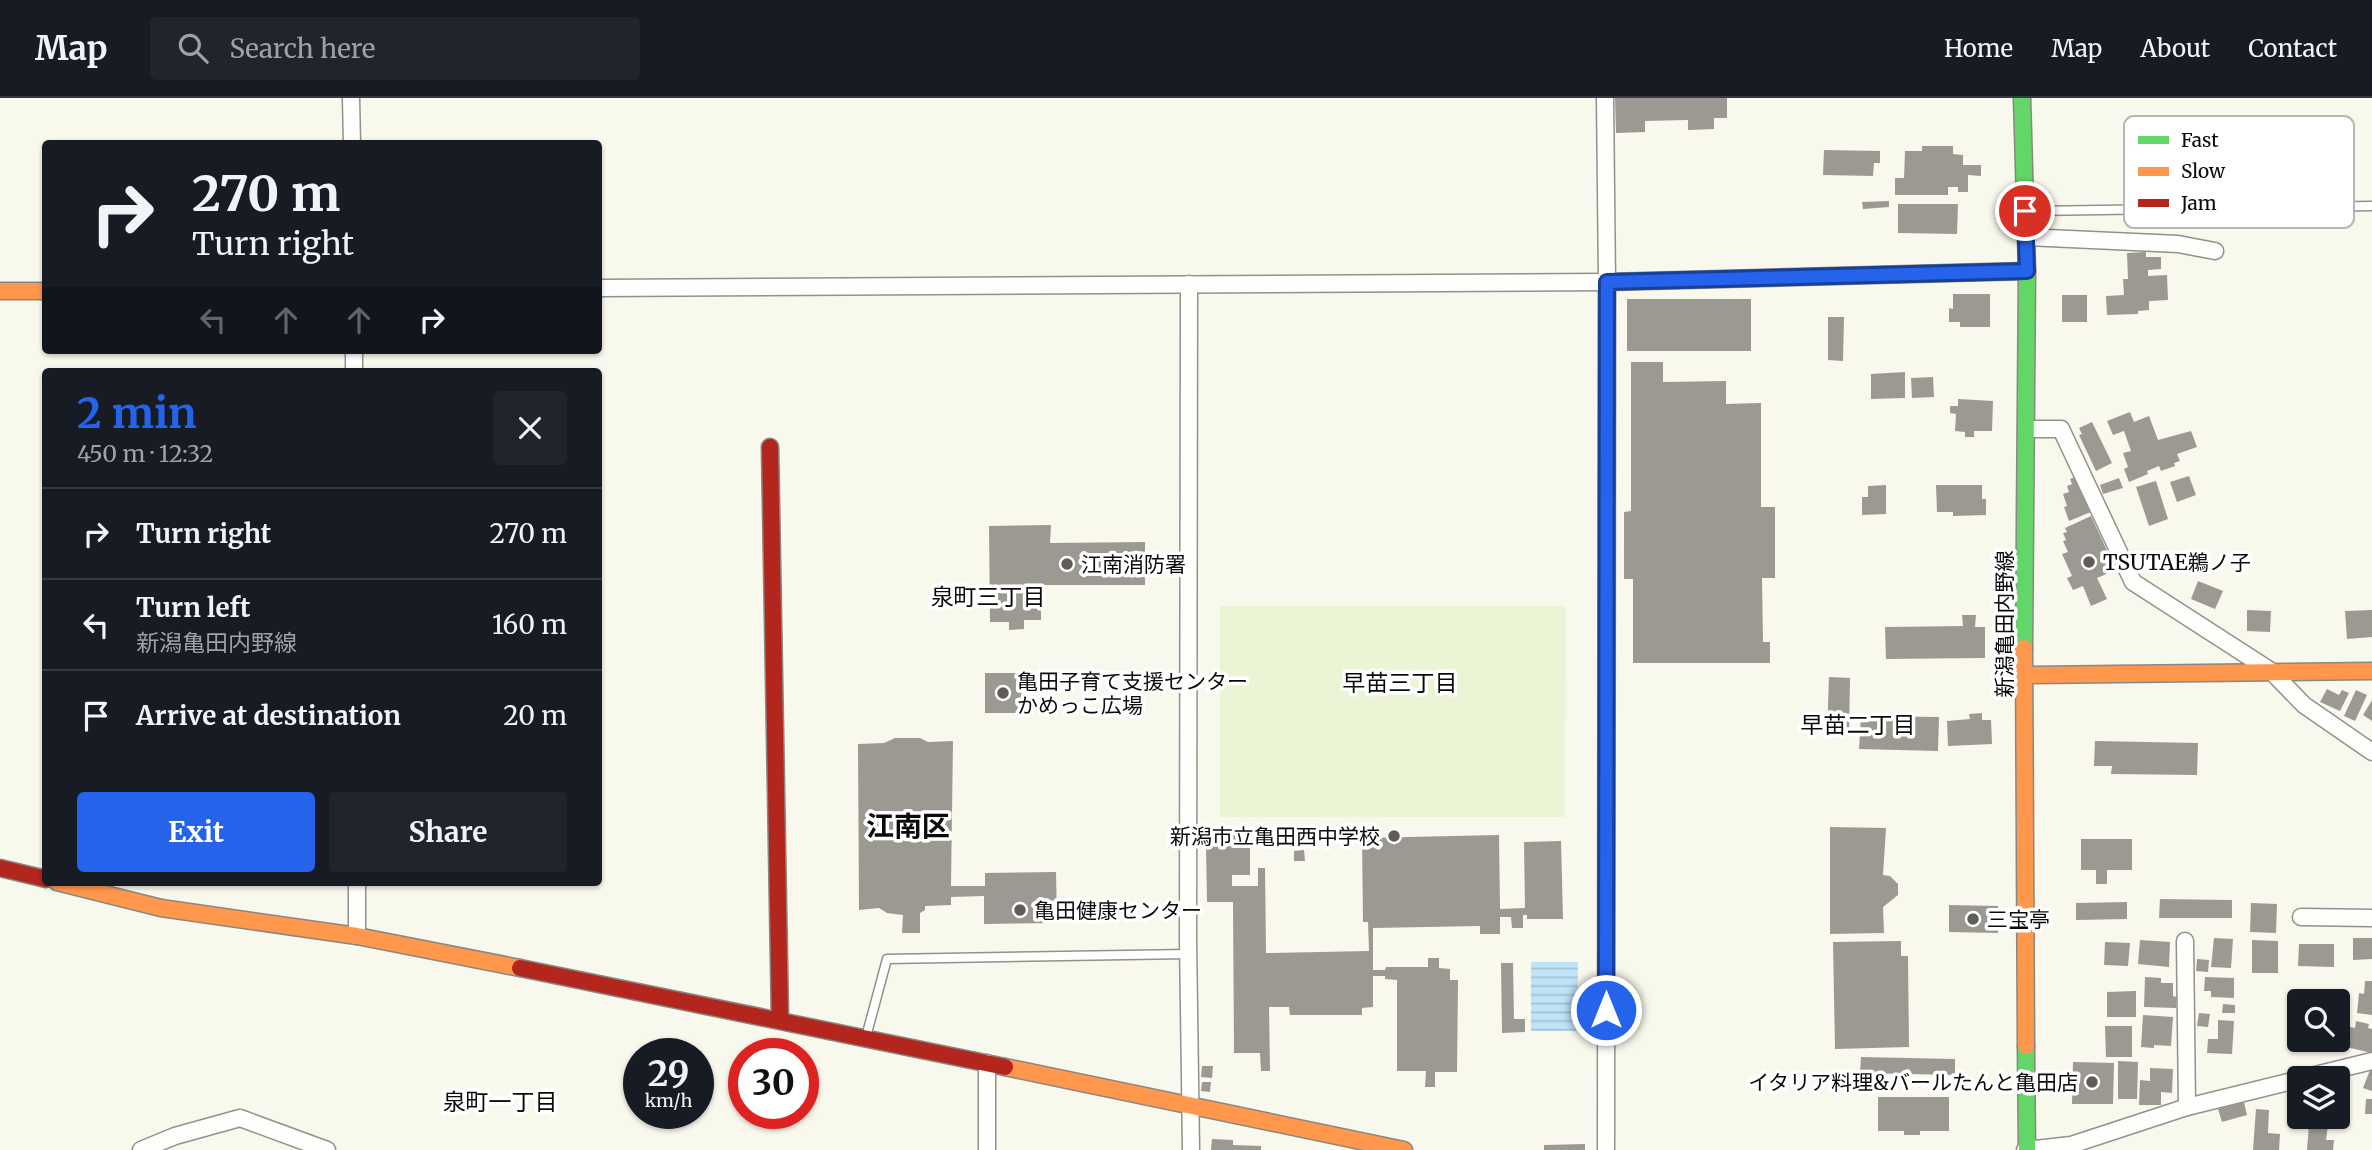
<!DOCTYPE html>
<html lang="en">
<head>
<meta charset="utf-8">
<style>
	:root { --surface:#171b24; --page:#20242c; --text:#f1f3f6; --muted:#9ea1a6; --line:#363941; --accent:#2563eb }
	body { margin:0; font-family:Merriweather,"Noto Sans JP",serif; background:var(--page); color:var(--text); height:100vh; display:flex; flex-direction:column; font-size:26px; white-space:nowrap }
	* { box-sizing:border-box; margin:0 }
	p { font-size:23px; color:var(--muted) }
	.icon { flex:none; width:38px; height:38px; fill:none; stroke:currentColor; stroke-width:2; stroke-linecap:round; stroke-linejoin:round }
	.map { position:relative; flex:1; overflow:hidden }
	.panel { position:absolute; left:42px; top:270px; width:560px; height:518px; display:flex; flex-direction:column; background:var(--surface); border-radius:7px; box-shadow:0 2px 5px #0004 }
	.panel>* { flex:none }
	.banner { position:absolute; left:42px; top:42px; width:560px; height:214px; border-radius:7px; box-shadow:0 2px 5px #0004; background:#171b24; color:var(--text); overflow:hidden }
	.fabs { position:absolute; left:2287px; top:891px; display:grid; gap:14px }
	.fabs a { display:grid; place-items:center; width:63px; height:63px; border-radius:7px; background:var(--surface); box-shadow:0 2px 5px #0004; font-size:35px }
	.speed { position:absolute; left:623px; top:940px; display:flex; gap:14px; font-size:35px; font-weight:700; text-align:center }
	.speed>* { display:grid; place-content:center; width:91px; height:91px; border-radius:50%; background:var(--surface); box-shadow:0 2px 5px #0004; line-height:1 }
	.speed small { font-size:18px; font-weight:400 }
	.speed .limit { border:10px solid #d22; background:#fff; color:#111 }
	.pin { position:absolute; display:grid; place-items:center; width:60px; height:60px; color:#fff; margin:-30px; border:4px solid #fff; border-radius:50%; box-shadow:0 2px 7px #0007 }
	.me { position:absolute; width:77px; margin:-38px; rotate:0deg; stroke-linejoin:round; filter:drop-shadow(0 0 5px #0008) }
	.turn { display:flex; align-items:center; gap:24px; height:147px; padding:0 35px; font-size:32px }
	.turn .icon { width:91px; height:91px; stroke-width:2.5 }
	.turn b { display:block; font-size:49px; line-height:60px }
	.lanes { display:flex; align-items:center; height:66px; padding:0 35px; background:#0003; justify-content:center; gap:35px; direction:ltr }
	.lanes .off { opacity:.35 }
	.round { display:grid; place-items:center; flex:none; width:74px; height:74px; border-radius:7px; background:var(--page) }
	.head { display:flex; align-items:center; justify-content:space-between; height:119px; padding:0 35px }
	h1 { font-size:42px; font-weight:700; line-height:52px; color:var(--accent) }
	.cta { display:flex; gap:14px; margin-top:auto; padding:14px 35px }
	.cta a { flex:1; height:80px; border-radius:7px; background:var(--accent); color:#fff; font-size:28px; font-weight:700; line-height:80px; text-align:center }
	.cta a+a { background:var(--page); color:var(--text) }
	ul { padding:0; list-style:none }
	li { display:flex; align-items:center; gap:21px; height:91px; padding:0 35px; border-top:2px solid var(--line) }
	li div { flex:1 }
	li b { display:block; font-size:26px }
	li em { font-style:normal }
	header { display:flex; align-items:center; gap:42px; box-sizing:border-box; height:98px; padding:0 35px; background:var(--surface); border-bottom:2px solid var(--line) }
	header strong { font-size:33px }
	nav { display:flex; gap:38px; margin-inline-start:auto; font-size:24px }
	.search { width:490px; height:63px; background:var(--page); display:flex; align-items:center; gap:18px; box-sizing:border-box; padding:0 24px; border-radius:7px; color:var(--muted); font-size:26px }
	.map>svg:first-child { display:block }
	.pitch { fill:#ebf5d5 }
	.water { fill:url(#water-rules) }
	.building { fill:#9c9993 }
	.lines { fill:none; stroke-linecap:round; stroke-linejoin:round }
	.lane-casing { stroke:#92918c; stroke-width:11 }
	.street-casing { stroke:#92918c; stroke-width:19 }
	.fast-casing { stroke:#888883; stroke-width:19 }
	.slow-casing { stroke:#888883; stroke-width:19 }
	.jam-casing { stroke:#888883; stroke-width:19 }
	.lane { stroke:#fefefc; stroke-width:8 }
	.street { stroke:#fefefc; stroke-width:16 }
	.fast { stroke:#63d668; stroke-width:16 }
	.slow { stroke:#ff974d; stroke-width:16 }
	.jam { stroke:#b3261e; stroke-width:16 }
	.route-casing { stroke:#184099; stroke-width:18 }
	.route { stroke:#2563eb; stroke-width:12 }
	.poi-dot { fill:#5e5d59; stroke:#fff; stroke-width:2.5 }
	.labels { text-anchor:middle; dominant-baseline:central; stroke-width:7; stroke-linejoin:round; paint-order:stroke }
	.poi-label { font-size:21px; fill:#0a0a0a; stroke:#fff; text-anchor:start }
	.street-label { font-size:21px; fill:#0a0a0a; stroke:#fff }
	.neighbourhood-label { font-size:23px; fill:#0a0a0a; stroke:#fff }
	.district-label { font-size:28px; font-weight:bold; fill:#0a0a0a; stroke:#fff }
	.key { fill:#fff; stroke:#b6b6b6; stroke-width:2 }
	.key-label { font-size:19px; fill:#0a0a0a }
</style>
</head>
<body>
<header>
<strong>Map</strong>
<div class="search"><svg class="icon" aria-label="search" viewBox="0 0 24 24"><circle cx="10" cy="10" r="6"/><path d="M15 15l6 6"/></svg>Search here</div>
<nav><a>Home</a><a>Map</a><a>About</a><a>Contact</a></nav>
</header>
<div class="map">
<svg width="2372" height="1052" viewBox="0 0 2372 1052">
	<defs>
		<pattern id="water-rules" width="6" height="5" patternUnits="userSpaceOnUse" patternTransform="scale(1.75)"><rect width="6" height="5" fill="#c0e3f7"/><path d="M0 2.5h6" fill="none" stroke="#a4c1d2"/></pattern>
	</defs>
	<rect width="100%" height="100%" fill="#f9f8ed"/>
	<polygon class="pitch" points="1220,508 1566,508 1565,719 1220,719"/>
	<polygon class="water" points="1531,864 1578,864 1577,933 1531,933"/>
	<g class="building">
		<polygon points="1615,0 1727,0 1727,20 1714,20 1714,31 1688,32 1688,22 1645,23 1645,34 1616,35"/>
		<polygon points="1922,48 1953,48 1953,56 1963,57 1963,67 1981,67 1981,78 1968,77 1968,94 1958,94 1958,89 1948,89 1948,97 1895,97 1895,80 1904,80 1905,53 1922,53"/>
		<polygon points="1824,52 1880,53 1880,65 1874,65 1873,78 1823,77"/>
		<polygon points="1889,103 1889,109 1863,111 1862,104"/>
		<polygon points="1898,106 1958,106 1957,136 1898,135"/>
		<polygon points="2146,154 2146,159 2161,159 2161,171 2148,172 2148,178 2167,177 2168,202 2149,203 2149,212 2138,213 2138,216 2107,217 2106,198 2124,197 2123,181 2128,181 2127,155"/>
		<polygon points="1953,196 1990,196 1990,229 1960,229 1960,224 1949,224 1949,210 1953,211"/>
		<rect x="2062" y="197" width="25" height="27"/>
		<rect x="1627" y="201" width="124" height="52"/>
		<polygon points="1828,219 1844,219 1843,263 1828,262"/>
		<polygon points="1631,264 1663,264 1663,284 1726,283 1726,306 1761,305 1761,409 1775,409 1775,480 1762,480 1763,544 1770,544 1770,565 1633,565 1633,481 1624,481 1624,414 1631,413"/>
		<polygon points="1905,274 1905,300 1871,301 1871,276"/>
		<polygon points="1933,279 1934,299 1912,300 1911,280"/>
		<polygon points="1958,301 1993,303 1992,333 1974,333 1974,339 1965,339 1965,334 1955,333 1956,316 1950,315 1950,308 1958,308"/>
		<polygon points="2130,314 2134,324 2149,318 2158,342 2191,333 2197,349 2177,356 2180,363 2174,365 2175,368 2161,373 2159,368 2147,373 2148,376 2129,384 2124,371 2128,369 2123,355 2131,353 2124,333 2113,337 2107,323"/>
		<polygon points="2092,324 2112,365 2096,373 2079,337 2082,336 2079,330"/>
		<polygon points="2077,378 2091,414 2069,423 2064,409 2067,408 2063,396 2069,394 2067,388 2072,386 2070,381"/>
		<polygon points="2189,378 2196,397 2177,404 2170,384"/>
		<polygon points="2119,380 2123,390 2103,396 2100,387"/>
		<polygon points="2156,383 2168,421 2149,428 2136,389"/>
		<polygon points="1886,387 1886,416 1862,417 1862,399 1868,399 1868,388"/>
		<polygon points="1936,387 1982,387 1982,401 1986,401 1986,417 1953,418 1953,414 1937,414"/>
		<polygon points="2091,418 2116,472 2097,480 2107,501 2091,508 2083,488 2073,492 2067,480 2072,478 2062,456 2068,454 2063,443 2066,442 2063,435 2067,434 2065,430"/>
		<polygon points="1051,427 1050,445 1145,444 1145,487 1041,487 1041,522 1024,522 1024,531 1009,532 1009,524 990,524 989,428"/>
		<polygon points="2198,483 2223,493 2215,511 2191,501"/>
		<polygon points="2247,512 2271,513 2270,534 2247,533"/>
		<polygon points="2372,512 2372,539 2347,541 2345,513"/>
		<polygon points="1962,517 1976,517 1975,529 1985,529 1985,560 1886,561 1885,529 1963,528"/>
		<polygon points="985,575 1021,575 1022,615 985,615"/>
		<polygon points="1829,579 1850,580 1849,636 1827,636"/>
		<polygon points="2327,591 2339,597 2342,592 2349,595 2340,613 2320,604"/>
		<polygon points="2356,592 2367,597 2355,623 2344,618"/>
		<polygon points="2372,602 2372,623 2363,617"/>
		<polygon points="1982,615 1982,622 1991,622 1992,646 1948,648 1947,623 1970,621 1969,616"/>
		<polygon points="1861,618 1939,619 1938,653 1859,651"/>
		<polygon points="895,640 920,640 928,644 953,643 951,788 985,788 985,775 1056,774 1057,825 984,826 984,798 951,799 951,807 925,808 925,812 920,815 920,835 902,835 903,817 887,815 879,810 859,812 858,646 884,645"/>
		<polygon points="2095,643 2198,645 2197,677 2111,676 2112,668 2094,668"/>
		<polygon points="1830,729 1886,730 1883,777 1890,778 1898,786 1898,797 1883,809 1884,835 1830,836"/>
		<polygon points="1224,737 1240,737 1240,750 1250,750 1250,777 1232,777 1232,788 1258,788 1258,770 1265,770 1266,855 1369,853 1368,824 1363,824 1362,740 1499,737 1500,811 1525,810 1524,744 1561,743 1563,821 1527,821 1527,817 1523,817 1523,830 1512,830 1511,819 1500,819 1500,836 1480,836 1480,828 1373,830 1373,872 1385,872 1386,869 1428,869 1428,860 1439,860 1439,870 1450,871 1450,882 1458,882 1457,974 1435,974 1435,989 1425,989 1426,973 1397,973 1397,882 1385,881 1385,878 1373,878 1373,909 1362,910 1362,917 1290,917 1289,909 1269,909 1270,973 1261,973 1260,955 1234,955 1233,804 1207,804 1206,749 1224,748"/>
		<polygon points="2081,741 2132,741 2132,772 2107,772 2107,786 2096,786 2096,772 2081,772"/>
		<polygon points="1304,752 1305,763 1294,763 1294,753"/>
		<polygon points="2160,801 2232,802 2232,820 2159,820"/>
		<polygon points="2127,804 2127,821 2076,822 2076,805"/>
		<polygon points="2251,805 2277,806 2276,835 2250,834"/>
		<polygon points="1949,807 1998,808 1998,835 1949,834"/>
		<polygon points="2214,840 2233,841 2231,870 2211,869"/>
		<polygon points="2353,840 2372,840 2372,861 2353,862"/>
		<polygon points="2140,842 2170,844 2169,869 2138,866"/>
		<polygon points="2252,842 2278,843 2278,875 2252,875"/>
		<polygon points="1901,843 1901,858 1908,858 1909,949 1835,951 1833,844"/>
		<polygon points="2105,844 2130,845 2128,868 2104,867"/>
		<polygon points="2299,846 2334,846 2334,869 2298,868"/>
		<polygon points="2197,861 2209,862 2208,874 2196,873"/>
		<polygon points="1501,865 1513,865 1514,921 1525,921 1525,934 1502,935"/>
		<polygon points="2145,879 2161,880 2161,885 2173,885 2173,898 2177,899 2176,910 2144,909"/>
		<polygon points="2205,879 2234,880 2234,900 2211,899 2211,893 2204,893"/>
		<polygon points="2365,883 2372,883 2372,917 2357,915 2359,895 2364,896"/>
		<polygon points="2136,893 2136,919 2107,919 2107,894"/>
		<polygon points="2223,906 2235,907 2235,915 2222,915"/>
		<polygon points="2199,915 2210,916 2208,929 2197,928"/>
		<polygon points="2143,917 2173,919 2171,948 2154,947 2154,950 2141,949"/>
		<polygon points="2218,922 2234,923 2232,956 2207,955 2208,941 2218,941"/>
		<polygon points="2356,923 2369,926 2368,930 2372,931 2372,955 2346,949 2350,929 2355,930"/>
		<polygon points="2105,928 2132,928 2132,959 2106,959"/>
		<polygon points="1861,959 1955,961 1955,977 1860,975"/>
		<polygon points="2118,963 2138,964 2137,1001 2118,1001"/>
		<polygon points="2073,964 2114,965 2113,1006 2072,1006"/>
		<polygon points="2372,967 2372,993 2363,990"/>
		<polygon points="1202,968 1213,968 1212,980 1201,979"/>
		<polygon points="2150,970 2173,971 2172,995 2161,994 2161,1007 2139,1007 2140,982 2150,983"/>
		<polygon points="1202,984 1211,984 1210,994 1201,993"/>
		<polygon points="1878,999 1949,999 1949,1033 1920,1033 1920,1037 1904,1037 1904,1033 1878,1033"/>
		<polygon points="2366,1001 2372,1001 2372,1016 2365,1016"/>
		<polygon points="2244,1004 2247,1017 2222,1024 2218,1011"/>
		<polygon points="2256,1011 2269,1012 2268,1035 2280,1036 2279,1052 2253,1052"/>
		<polygon points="2313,1018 2324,1018 2323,1026 2328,1027 2326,1042 2334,1042 2333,1052 2307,1052 2309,1026 2313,1027"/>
		<polygon points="1212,1041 1233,1042 1233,1047 1261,1048 1261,1052 1211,1052"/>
		<polygon points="1585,1046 1585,1052 1544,1052 1544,1047"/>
	</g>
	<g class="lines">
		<g class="lane-casing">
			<g id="lane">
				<polyline points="2028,113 2372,108"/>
				<polyline points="866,939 887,861 1189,856"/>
			</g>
		</g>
		<g class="street-casing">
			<g id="street">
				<polyline points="351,0 352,46"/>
				<polyline points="1605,0 1607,184 1606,1052"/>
				<polyline points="2026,139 2178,146 2215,153"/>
				<polyline points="1189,186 1188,840 1191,1052"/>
				<polyline points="598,190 1607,184 2027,173"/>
				<polyline points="354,252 354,273"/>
				<polyline points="2026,331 2061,331 2133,484 2271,573 2304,607 2372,654"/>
				<polyline points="357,784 357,838"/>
				<polyline points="2301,819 2372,820"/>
				<polyline points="2185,843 2187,1009"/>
				<polyline points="2303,980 2372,963"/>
				<polyline points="141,1052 175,1038 240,1020 327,1052"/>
				<polyline points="987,1052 987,965"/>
				<polyline points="2025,1052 2071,1047 2187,1009 2300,981"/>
			</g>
		</g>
		<g class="fast-casing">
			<g id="fast">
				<polyline points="2022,0 2027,173 2024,550"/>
				<polyline points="2026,948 2027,1052"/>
			</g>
		</g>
		<g class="slow-casing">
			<g id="slow">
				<polyline points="0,193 46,193"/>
				<polyline points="2024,550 2026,948"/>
				<polyline points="2024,577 2372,573"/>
				<polyline points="57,784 161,810 357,838 520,870"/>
				<polyline points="1005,969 1404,1052"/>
			</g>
		</g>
		<g class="jam-casing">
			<g id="jam">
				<polyline points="770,349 780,922"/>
				<polyline points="0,770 46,781"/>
				<polyline points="520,870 1005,969"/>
			</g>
		</g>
		<use href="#lane" class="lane"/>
		<use href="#street" class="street"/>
		<use href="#fast" class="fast"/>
		<use href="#slow" class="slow"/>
		<use href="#jam" class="jam"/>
	</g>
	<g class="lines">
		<g class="route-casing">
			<polyline id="route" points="1606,912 1607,184 2027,173 2025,113"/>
		</g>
		<use href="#route" class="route"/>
	</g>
	<g class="poi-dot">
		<circle cx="2089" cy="464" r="7"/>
		<circle cx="1067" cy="466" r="7"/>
		<circle cx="1003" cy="595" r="7"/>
		<circle cx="1394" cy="738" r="7"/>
		<circle cx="1020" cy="812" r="7"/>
		<circle cx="1973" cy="821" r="7"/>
		<circle cx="2092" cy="984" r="7"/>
	</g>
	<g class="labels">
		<g class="poi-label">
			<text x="2103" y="464">TSUTAE鵜ノ子</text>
			<text x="1081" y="466">江南消防署</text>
			<text x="1017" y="583">亀田子育て支援センター<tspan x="1017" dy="24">かめっこ広場</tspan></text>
			<text x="1380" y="738" text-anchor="end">新潟市立亀田西中学校</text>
			<text x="1034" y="812">亀田健康センター</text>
			<text x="1987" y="821">三宝亭</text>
			<text x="2078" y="984" text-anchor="end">イタリア料理&amp;バールたんと亀田店</text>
		</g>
		<g class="street-label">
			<text transform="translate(2004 526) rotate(-90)">新潟亀田内野線</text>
		</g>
		<g class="neighbourhood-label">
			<text x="988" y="498">泉町三丁目</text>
			<text x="1400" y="584">早苗三丁目</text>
			<text x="1858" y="626">早苗二丁目</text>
			<text x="500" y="1003">泉町一丁目</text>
		</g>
		<g class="district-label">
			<text x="908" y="728">江南区</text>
		</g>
	</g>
	<rect x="2124" y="18" width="230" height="112" rx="10" class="key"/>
	<rect x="2138" y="38" width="31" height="8" fill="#63d668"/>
	<rect x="2138" y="69" width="31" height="9" fill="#ff974d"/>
	<rect x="2138" y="101" width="31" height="8" fill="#b3261e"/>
	<g class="key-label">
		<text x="2181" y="49">Fast</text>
		<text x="2181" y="80">Slow</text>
		<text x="2181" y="112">Jam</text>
	</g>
</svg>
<div class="fabs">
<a><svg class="icon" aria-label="search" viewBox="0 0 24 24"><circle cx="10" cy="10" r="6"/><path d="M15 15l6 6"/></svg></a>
<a><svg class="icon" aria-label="layers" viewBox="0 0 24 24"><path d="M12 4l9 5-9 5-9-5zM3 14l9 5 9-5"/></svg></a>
</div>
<div class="speed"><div>29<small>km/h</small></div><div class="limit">30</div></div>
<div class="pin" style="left:2025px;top:113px;background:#d93025"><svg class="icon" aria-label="arrive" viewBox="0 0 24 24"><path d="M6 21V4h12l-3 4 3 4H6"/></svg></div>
<svg class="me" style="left:1606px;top:912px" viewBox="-20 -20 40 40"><circle r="17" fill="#2563eb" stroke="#fff" stroke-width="3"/><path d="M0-11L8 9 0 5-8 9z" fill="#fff"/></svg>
<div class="banner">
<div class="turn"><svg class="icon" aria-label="right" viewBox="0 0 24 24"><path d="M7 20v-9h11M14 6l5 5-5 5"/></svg><div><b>270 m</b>Turn right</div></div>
<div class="lanes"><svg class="icon off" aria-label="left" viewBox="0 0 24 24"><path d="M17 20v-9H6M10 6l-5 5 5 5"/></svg><svg class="icon off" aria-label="ahead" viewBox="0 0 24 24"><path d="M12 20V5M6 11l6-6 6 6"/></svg><svg class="icon off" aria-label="ahead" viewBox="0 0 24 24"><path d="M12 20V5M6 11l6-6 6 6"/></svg><svg class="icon" aria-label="right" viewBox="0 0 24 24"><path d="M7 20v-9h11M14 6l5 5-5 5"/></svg></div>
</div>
<section class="panel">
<div class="head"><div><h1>2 min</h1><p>450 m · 12:32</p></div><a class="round"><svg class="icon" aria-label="close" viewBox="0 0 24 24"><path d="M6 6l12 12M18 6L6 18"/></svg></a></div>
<ul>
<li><svg class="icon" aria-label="right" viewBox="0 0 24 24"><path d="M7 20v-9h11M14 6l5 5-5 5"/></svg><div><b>Turn right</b></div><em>270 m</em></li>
<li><svg class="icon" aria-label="left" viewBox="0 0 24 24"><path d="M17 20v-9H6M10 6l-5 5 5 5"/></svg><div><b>Turn left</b><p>新潟亀田内野線</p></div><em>160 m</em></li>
<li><svg class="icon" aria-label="arrive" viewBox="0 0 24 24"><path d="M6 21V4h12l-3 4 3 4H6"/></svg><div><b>Arrive at destination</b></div><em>20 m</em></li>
</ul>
<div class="cta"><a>Exit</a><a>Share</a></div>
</section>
</div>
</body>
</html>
